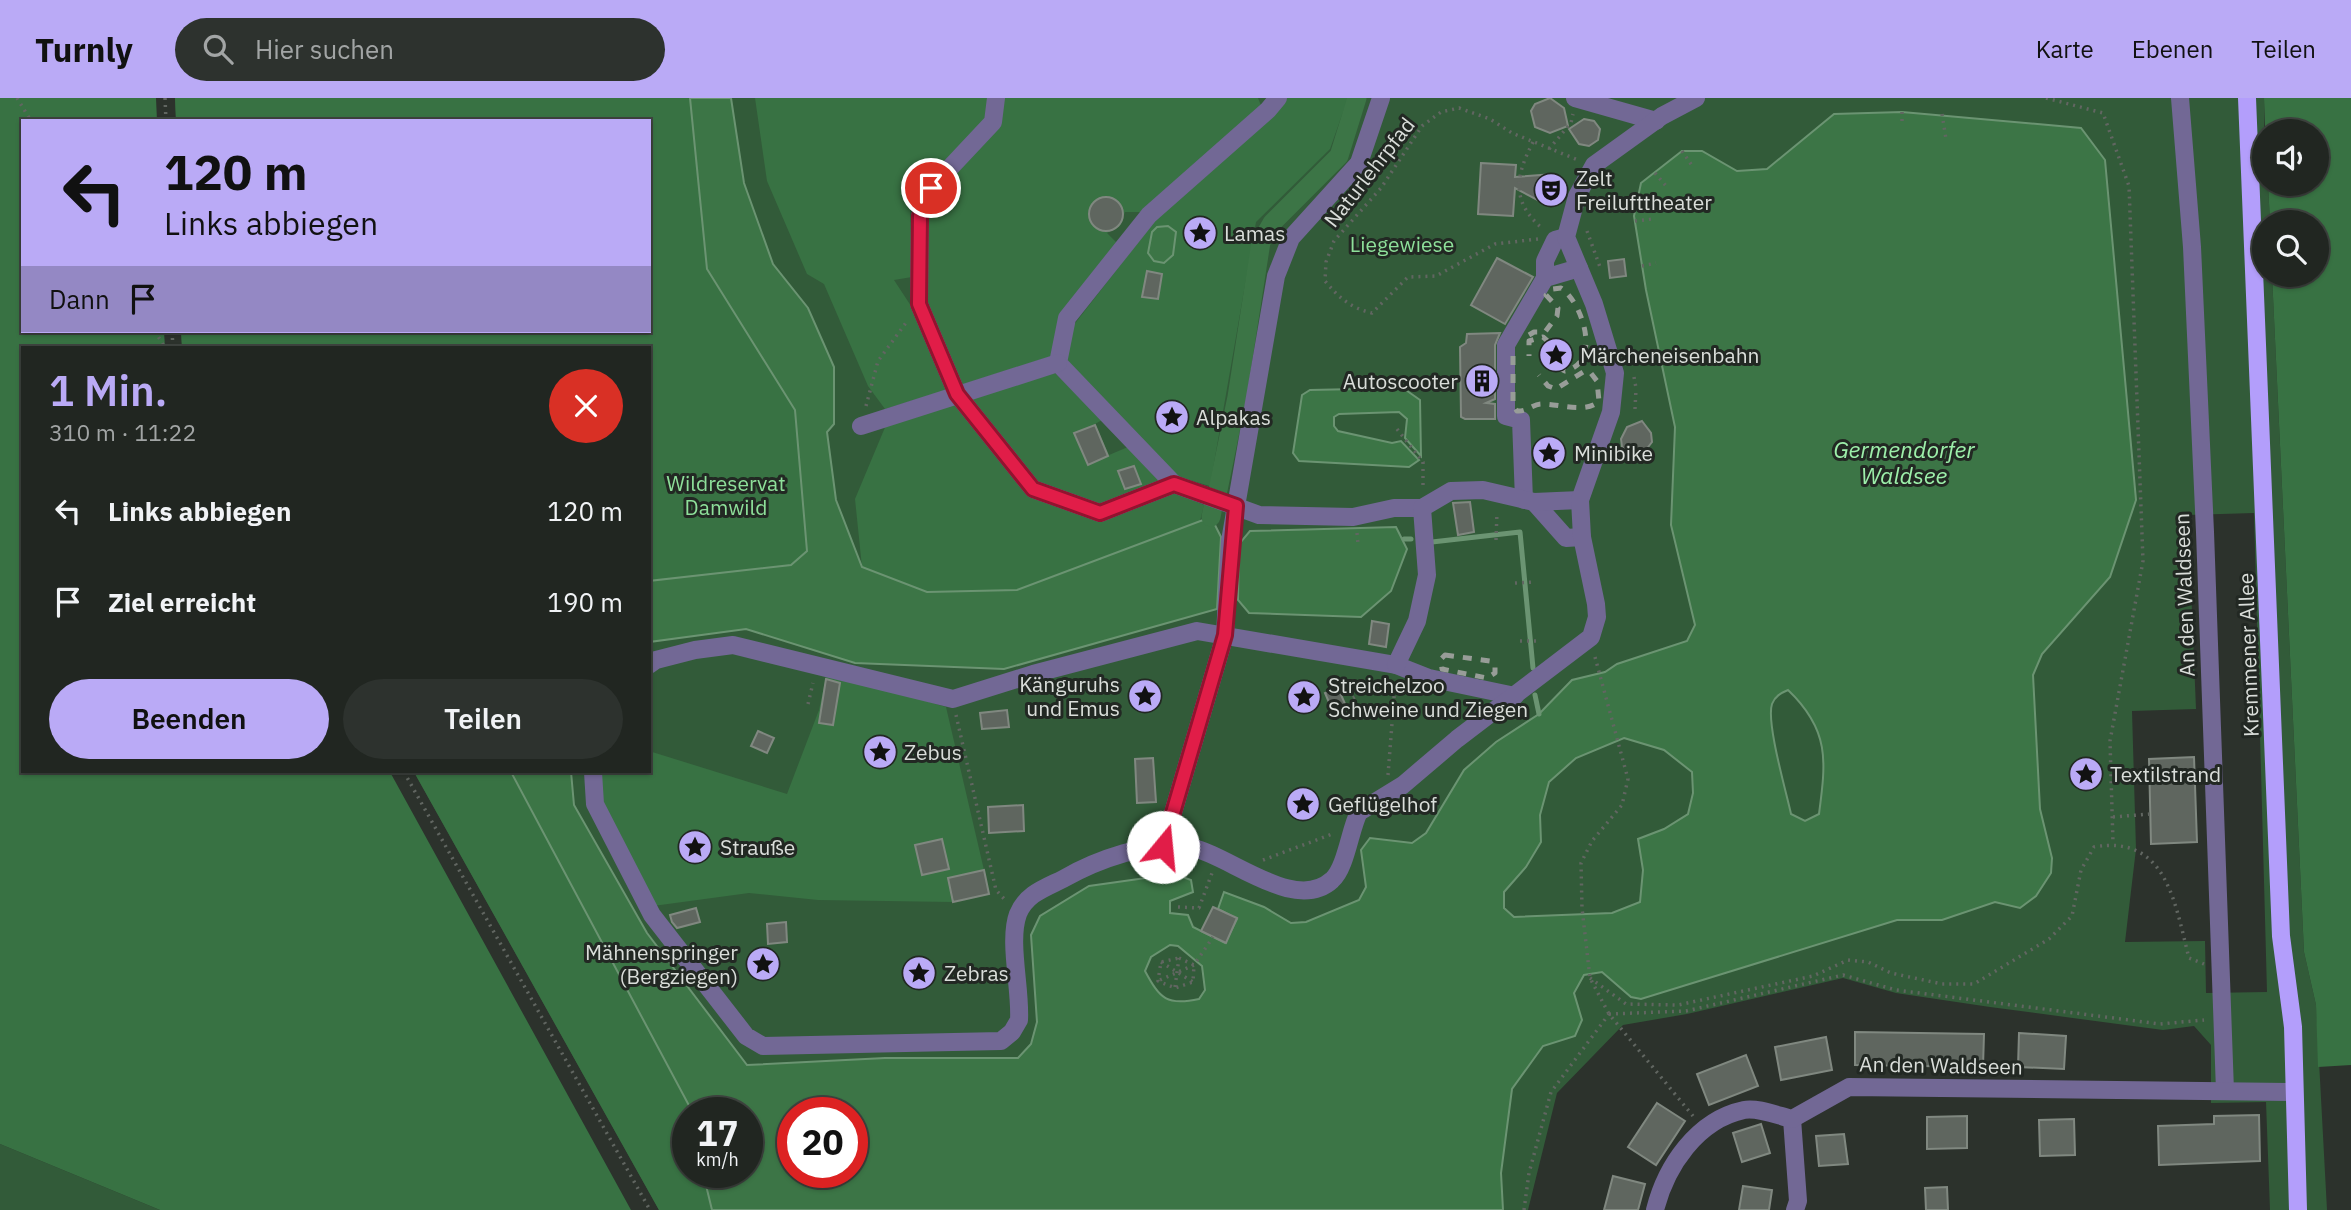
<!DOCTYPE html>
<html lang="de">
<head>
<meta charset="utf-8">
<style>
	:root { --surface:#212621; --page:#2d322e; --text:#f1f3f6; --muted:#a2a5a5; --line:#3e433f; --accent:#baaaf6 }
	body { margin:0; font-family:"IBM Plex Sans",sans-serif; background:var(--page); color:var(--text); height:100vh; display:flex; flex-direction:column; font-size:26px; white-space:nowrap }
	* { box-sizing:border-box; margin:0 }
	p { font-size:23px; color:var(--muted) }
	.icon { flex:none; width:38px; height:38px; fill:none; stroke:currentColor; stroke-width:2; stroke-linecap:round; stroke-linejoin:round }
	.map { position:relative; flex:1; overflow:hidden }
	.details { position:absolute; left:21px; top:248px; width:630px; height:427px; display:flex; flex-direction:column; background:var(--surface); border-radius:0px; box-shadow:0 2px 5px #0004,0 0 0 2px var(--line) }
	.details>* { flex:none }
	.hud { position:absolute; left:21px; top:21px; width:630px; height:214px; border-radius:0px; box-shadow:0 2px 5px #0004,0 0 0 2px var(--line); background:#baaaf6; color:#111; overflow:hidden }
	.buttons { position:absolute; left:2252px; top:21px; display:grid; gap:14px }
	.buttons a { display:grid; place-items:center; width:77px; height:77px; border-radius:50%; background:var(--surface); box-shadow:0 2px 5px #0004,0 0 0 2px var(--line); font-size:35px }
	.speed { position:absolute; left:672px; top:999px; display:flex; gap:14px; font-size:35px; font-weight:700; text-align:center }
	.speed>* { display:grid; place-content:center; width:91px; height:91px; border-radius:50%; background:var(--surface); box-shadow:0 2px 5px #0004,0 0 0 2px var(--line); line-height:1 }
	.speed small { font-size:18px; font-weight:400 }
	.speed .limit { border:10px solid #d22; background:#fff; color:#111 }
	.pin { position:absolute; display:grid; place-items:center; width:60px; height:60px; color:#fff; margin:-30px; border:4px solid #fff; border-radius:50%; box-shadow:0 2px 7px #0007 }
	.me { position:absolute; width:77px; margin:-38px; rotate:17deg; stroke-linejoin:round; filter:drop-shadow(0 0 5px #0008) }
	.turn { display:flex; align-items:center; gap:24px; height:147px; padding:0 28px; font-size:32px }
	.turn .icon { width:91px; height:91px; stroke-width:2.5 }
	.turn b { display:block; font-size:49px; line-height:60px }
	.then { display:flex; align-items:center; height:66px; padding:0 28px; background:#0003; gap:14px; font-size:26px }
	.round { display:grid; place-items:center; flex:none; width:74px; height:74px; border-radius:37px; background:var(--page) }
	.headline { display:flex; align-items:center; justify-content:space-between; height:119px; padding:0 28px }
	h1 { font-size:42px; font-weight:600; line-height:52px; color:var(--accent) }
	.action { display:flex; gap:14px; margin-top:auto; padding:14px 28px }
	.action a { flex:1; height:80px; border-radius:42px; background:var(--accent); color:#111; font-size:28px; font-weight:600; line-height:80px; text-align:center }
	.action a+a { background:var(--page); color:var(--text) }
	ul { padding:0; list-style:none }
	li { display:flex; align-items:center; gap:21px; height:91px; padding:0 28px }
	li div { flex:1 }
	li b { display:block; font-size:26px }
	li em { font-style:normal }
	header { display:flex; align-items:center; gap:42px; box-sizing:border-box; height:98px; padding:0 35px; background:var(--accent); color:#111 }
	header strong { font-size:33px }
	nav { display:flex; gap:38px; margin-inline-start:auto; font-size:24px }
	.search { width:490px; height:63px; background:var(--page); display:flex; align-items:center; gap:18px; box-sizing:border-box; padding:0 24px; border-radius:38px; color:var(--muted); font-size:26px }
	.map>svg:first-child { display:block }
	.green { fill:#325b39; fill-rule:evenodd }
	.forest { fill:#387243 }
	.water { fill:#3c7546; stroke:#6b9472; stroke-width:2; fill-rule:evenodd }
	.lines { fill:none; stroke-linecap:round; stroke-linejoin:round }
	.stream { stroke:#6b9472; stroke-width:5 }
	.canal { stroke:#3c7546; stroke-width:19 }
	.building { fill:#5f665f; stroke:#808880; stroke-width:2 }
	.path { stroke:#616661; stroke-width:3.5; stroke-dasharray:2 5; stroke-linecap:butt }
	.minor { stroke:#726895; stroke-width:18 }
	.major { stroke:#b39efb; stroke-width:18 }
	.rail { stroke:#989d98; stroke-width:5; stroke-dasharray:9 9; stroke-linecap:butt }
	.route-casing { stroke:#92132f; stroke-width:18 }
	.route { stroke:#e11d48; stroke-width:12 }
	.labels { text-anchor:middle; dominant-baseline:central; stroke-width:6; stroke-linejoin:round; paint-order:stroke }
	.street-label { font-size:21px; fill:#dadeda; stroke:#222823 }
	.poi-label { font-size:21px; fill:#dadeda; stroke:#222823; text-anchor:start }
	.park-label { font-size:21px; fill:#8ee09a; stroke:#222823 }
	.water-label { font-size:23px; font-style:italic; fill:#9df0aa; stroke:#222823 }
</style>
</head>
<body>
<header>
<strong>Turnly</strong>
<div class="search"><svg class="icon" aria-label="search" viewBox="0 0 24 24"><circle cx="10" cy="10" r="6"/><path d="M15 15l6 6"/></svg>Hier suchen</div>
<nav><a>Karte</a><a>Ebenen</a><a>Teilen</a></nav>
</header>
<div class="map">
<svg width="2351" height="1112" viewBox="0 0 2351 1112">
	<rect width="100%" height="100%" fill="#2c322c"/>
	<g class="green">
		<path d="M175 0H2264V86H2268L2270 124H2264V177H2272L2304 854 2316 907 2327 1112H2270L2266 1004 2211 1005V947L2194 928 2163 932 1990 909 1896 895 1843 880 1687 916 1623 927 1557 995 1528 1112H659L414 674H649V250H182L181 233H649V23H176ZM2254 415 2267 894 2206 895 2205 843 2125 844 2136 751 2132 613 2196 611 2188 417ZM688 1015H747V1074H688ZM793 1015H852V1074H793Z"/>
		<polygon points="0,1046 160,1112 0,1112"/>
	</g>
	<g class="forest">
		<polygon points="0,0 156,0 157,23 23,23 23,233 164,233 165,250 23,250 23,674 390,674 631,1112 160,1112 0,1046"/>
		<polygon points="175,0 690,0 707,171 795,312 807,453 791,467 649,483 649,250 182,250 181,233 649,233 649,23 176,23"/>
		<polygon points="755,0 988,0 987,20 940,72 925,72 910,106 912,179 894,182 913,211 947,292 885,311 868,288 824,186 807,176 767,83"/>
		<polygon points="1004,0 1258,0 1262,10 1144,114 1125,114 1120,128 1107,135 1119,147 1052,258 961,287 925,202 926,118 937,93"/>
		<polygon points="1285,0 1348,0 1330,51 1256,124 1210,388 1178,379 1065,260 1073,228 1153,125"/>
		<polygon points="2264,0 2351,0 2351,967 2318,969 2316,907 2304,854 2272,177 2317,177 2317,124 2270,124 2268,86 2317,86 2317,33 2265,33"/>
		<polygon points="1055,275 1102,322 1095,326 1109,357 1128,349 1162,383 1098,407 1037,385 969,301"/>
		<polygon points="956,305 1028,396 1101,422 1173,394 1204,407 1200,423 1018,492 927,494 862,469 855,401 886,327"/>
		<polygon points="827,574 946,609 984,772 948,780 953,804 818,802 749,795 653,808 601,704 599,674 649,674 649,653 787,696 819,612"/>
		<polygon points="414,674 510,674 692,1009 693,1015 688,1015 688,1074 703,1075 712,1112 659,1112"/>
	</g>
	<g class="water">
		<polygon points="690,0 731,0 744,85 773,166 808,210 834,269 834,326 827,334 836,402 862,469 927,494 1017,492 1211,419 1221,439 1217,511 1004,571 855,565 746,531 649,544 649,483 791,467 807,453 795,312 707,171"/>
		<path d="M1902 14 2081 30 2105 62 2136 402 2110 479 2042 556 2033 577 2040 711 2052 760 2051 775 2036 798 2020 810 1995 804 1942 822H1897L1641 901 1631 899 1602 874 1584 877 1574 895 1582 922 1575 938 1543 948 1512 991 1501 1075 1503 1112H712L703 1075 747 1074V1015H693L511 674H571L574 707 647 835 747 967 885 960H1018L1031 946 1037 924 1031 837 1040 818 1089 788 1174 776 1191 782 1193 794 1170 803V815L1188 817 1193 829 1225 845 1237 821 1218 811 1224 794 1264 809 1291 825 1306 824 1359 802 1366 789 1361 752 1370 740 1412 745 1426 735 1464 672 1496 644 1539 616 1572 582 1605 574 1617 566 1687 543 1695 527 1671 427 1675 329 1646 192 1634 118 1641 85 1682 53H1702L1737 73 1767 71 1834 16ZM1788 592C1830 632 1826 663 1819 716L1805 723 1791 716C1786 693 1766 624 1772 606 1775 598 1781 595 1788 592ZM1624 640 1664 652 1692 674 1693 695 1688 716 1664 731 1638 741 1643 772 1640 804 1612 815 1514 819 1504 810V794L1526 769 1541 744 1540 717 1549 684 1576 660ZM1170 847 1178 848 1202 868 1205 892 1199 901C1167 908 1160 901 1145 873L1151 859ZM793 1015H852V1074H793Z"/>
		<polygon points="1168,128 1176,134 1173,157 1164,165 1154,163 1148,155 1152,134 1157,129"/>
		<polygon points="1403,290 1420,302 1421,358 1405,340 1407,321 1399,314 1339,316 1334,319 1334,328 1338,333 1392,345 1401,343 1419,362 1409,369 1299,363 1293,355 1302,297 1310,292"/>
		<polygon points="1396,429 1407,451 1391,493 1361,519 1249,515 1238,502 1239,446 1250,433"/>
	</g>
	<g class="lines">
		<g class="stream">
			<polyline points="1404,441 1411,441"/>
			<polyline points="1432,444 1520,434 1533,570"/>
			<polyline points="1535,597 1539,616"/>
		</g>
		<g class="canal">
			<polyline points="1218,392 1237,299 1261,144 1272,125 1339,58 1357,0"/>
			<polyline points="1211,419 1213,409"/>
		</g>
	</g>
	<g class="building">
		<polygon points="1550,0 1564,10 1568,28 1550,35 1535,29 1531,13 1535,6"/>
		<polygon points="1584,21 1594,23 1600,31 1598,42 1589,48 1579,46 1569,31"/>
		<polygon points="1481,65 1516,67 1515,79 1554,76 1560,80 1563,88 1560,97 1554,105 1545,106 1515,90 1513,118 1478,116"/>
		<circle cx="1106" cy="116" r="17"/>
		<polygon points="1497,160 1533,179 1505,226 1471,207"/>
		<polygon points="1624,161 1626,178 1610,180 1608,163"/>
		<polygon points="1147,173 1162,176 1158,201 1142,199"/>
		<polygon points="1500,235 1495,247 1495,301 1486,305 1495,306 1495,321 1465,321 1461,319 1460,249 1466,245 1467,236"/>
		<polygon points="1642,323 1651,335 1652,344 1642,357 1632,358 1622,349 1621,341 1627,329"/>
		<polygon points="1095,327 1108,358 1088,367 1074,335"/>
		<polygon points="1134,368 1141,386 1125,391 1118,373"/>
		<polygon points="1470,404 1474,434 1458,437 1453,405"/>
		<polygon points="1372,523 1389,526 1386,549 1369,546"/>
		<polygon points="826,581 840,585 833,627 819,625"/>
		<polygon points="1338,590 1346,608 1333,614 1325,595"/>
		<polygon points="1007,612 1009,629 982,631 980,615"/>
		<polygon points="758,633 774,640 767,655 751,648"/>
		<polygon points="2194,659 2197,744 2151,746 2149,661"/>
		<polygon points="1153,660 1156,704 1137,705 1135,661"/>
		<polygon points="1023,707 1024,733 989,735 988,709"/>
		<polygon points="942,741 949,771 922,777 915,747"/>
		<polygon points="984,772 989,796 953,804 948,780"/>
		<polygon points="1213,809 1237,820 1226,845 1201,833"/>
		<polygon points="696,810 700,824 677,830 672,824 670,817"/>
		<polygon points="786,824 787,844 768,846 767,826"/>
		<polygon points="1855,934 1984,936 1983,969 1855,967"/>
		<polygon points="2019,935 2066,938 2064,971 2018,969"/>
		<polygon points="1826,939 1832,972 1781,982 1775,949"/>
		<polygon points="1746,957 1758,988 1709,1007 1697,976"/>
		<polygon points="1657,1005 1685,1023 1656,1067 1628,1049"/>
		<polygon points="2259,1017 2260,1063 2159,1067 2158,1028 2214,1026 2214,1018"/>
		<polygon points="1967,1018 1967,1050 1927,1051 1927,1019"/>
		<polygon points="2074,1021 2075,1057 2040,1058 2039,1022"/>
		<polygon points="1761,1026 1770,1055 1742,1064 1733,1035"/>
		<polygon points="1844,1036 1848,1066 1819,1068 1816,1038"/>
		<polygon points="1613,1078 1645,1086 1638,1112 1604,1112"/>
		<polygon points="1743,1088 1772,1092 1769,1112 1739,1112"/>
		<polygon points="1947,1089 1948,1112 1926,1112 1925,1090"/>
	</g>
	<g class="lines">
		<g class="path">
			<polyline points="17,0 31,23"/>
			<polyline points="165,0 166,23"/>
			<polyline points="2046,0 2103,15 2129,88 2143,463 2110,643 2113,745"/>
			<polyline points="1902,14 1902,27"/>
			<polyline points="1942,16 1946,41"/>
			<path d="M1533 44C1515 79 1511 104 1543 131"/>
			<polyline points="1549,51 1571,25 1573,16"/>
			<polyline points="1682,53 1693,69"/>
			<polyline points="1655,75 1666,88"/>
			<polyline points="1635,123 1652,121"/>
			<polyline points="1587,133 1600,169"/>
			<path d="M1538 141 1495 146 1436 178 1408 179 1372 215C1351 210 1339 200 1325 183L1326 164 1334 143 1381 90 1422 28 1441 14 1459 10 1490 21 1512 35 1578 62"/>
			<polyline points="1642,168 1656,165"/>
			<polyline points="155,233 165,250"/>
			<polyline points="172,233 173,250"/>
			<polyline points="1634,279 1636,290"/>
			<polyline points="866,308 878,263 908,222"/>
			<polyline points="1635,311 1636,291"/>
			<polyline points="1397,331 1423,364 1423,390"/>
			<polyline points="1357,435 1358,446"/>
			<polyline points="1496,442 1497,414"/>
			<polyline points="1515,485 1534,484"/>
			<polyline points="1520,543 1539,543"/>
			<polyline points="1595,559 1628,681 1622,707 1592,743 1581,765 1582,810 1590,880 1609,916 1693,1018"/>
			<polyline points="1353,600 1383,581"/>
			<polyline points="808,606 813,585"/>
			<polyline points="956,617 996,792 1007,804"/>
			<polyline points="404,674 650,1112"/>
			<polyline points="1388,677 1395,587"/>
			<polyline points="2113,719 2150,716"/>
			<polyline points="1263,762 1335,735"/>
			<polyline points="1178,809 1199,810 1212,775"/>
			<polygon points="1179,860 1194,867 1193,884 1175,890 1158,883 1161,864"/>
			<polyline points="1161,864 1193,884"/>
			<path d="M1590 880 1626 906 1678 907 1813 878 1848 862 1868 864 1891 875 1942 886H1974L2049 841 2072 818 2081 772 2094 749C2167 736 2175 806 2189 860L2204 866"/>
			<polyline points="1160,882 1194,867 1213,839"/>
			<polyline points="1175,889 1179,860"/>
			<polyline points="1609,916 1686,913 1843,877 1896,892 2160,926 2204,922"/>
			<polyline points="1524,1112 1529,1075 1551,994 1609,916"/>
		</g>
		<g class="minor">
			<polyline points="996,0 993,24 931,90 920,118 919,206 957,296 1033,391 1100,415 1174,386 1058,265 1067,220 1149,117 1268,12 1278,0"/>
			<polyline points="1575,0 1656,23"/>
			<polyline points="2180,0 2192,149 2205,434 2225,993"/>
			<polyline points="1545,180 1579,170"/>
			<polyline points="861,328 1058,265"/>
			<polyline points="1174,386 1259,417 1353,419 1394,410 1422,410"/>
			<polyline points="1524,402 1521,322 1506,318 1506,247 1545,180 1545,163 1555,142 1566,139"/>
			<polyline points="1534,404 1566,440 1582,439"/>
			<polyline points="649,567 656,562 695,552 733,547 953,601 1033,576 1197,533 1396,567 1429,580 1515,598"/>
			<polyline points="1396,567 1417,523 1427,477 1422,410 1451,393 1483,392 1534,404 1580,402"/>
			<path d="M593 674 595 706 652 817 746 938 763 948 1001 943 1012 934 1019 922C1021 891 1008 843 1018 816 1026 796 1045 790 1063 781 1096 762 1150 742 1190 749 1230 757 1295 816 1332 782 1346 770 1350 731 1359 714L1403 687 1457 641 1591 539 1597 519 1596 506 1582 439 1580 402 1611 314 1615 275 1594 206 1566 139 1577 98 1594 67 1662 18 1696 0"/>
			<polyline points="1163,749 1225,537 1230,443 1276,178 1291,140 1359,65 1381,0"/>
			<polyline points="1792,1021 1798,1103 1795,1112"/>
			<path d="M1655 1112C1666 1068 1697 1022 1744 1012 1757 1009 1779 1018 1792 1021L1849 989 2293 994"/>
		</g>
		<polyline class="major" points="2247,0 2281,838 2293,929 2298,1112"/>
		<g class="rail">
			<path d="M1529 237 1534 234H1545L1557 218 1558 210 1546 197 1553 191 1561 190C1583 205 1602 265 1565 273L1555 268 1550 245 1543 239 1529 243V258"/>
			<path d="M1513 258V307L1517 313C1528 314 1533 305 1543 306 1559 306 1587 316 1599 303L1597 283 1590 274H1583L1556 291 1548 288 1539 277"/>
			<polygon points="1445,557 1490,563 1495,568 1495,575 1487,580 1442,571 1441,561"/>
		</g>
	</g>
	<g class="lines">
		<g class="route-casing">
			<polyline id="route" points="931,90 920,118 919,206 957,296 1033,391 1100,415 1174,386 1236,408 1225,537 1163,749"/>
		</g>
		<use href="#route" class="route"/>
	</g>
	<defs>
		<g id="theatre-disc" transform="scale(1.75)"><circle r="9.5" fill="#baaaf6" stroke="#222823"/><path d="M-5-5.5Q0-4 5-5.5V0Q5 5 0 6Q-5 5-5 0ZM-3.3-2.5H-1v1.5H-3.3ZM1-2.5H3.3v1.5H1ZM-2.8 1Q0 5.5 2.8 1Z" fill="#111"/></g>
		<g id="sight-disc" transform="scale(1.75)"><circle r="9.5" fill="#baaaf6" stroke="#222823"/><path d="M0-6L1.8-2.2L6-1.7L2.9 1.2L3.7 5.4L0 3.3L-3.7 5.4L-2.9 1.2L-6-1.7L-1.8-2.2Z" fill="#111"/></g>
		<g id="building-disc" transform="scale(1.75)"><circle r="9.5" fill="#baaaf6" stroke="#222823"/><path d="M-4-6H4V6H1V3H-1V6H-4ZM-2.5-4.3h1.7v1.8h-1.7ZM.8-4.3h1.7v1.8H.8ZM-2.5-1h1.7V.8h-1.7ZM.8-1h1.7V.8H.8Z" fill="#111"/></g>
	</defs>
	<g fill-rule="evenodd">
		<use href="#theatre-disc" x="1551" y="92"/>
		<use href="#sight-disc" x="1200" y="135"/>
		<use href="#sight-disc" x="1556" y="257"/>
		<use href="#building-disc" x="1482" y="283"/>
		<use href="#sight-disc" x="1172" y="319"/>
		<use href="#sight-disc" x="1549" y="355"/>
		<use href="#sight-disc" x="1145" y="598"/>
		<use href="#sight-disc" x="1304" y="599"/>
		<use href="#sight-disc" x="880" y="654"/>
		<use href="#sight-disc" x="2086" y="676"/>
		<use href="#sight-disc" x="1303" y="706"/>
		<use href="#sight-disc" x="695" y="749"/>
		<use href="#sight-disc" x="763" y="866"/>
		<use href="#sight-disc" x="919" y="875"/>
	</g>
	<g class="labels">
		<g class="street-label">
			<text transform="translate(1369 74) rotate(-52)">Naturlehrpfad</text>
			<text transform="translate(2184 497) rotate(-92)">An den Waldseen</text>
			<text transform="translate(2248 557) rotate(-92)">Kremmener Allee</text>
			<text transform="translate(1941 967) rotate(1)">An den Waldseen</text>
		</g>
		<g class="poi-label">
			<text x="1576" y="80">Zelt<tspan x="1576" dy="24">Freilufttheater</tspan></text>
			<text x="1224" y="135">Lamas</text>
			<text x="1580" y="257">Märcheneisenbahn</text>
			<text x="1458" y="283" text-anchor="end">Autoscooter</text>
			<text x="1196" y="319">Alpakas</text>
			<text x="1574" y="355">Minibike</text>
			<text x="1120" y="586" text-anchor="end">Känguruhs<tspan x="1120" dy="24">und Emus</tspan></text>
			<text x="1328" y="587">Streichelzoo<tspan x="1328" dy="24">Schweine und Ziegen</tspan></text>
			<text x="904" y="654">Zebus</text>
			<text x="2110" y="676">Textilstrand</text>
			<text x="1328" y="706">Geflügelhof</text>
			<text x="720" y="749">Strauße</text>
			<text x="738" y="854" text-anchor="end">Mähnenspringer<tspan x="738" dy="24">(Bergziegen)</tspan></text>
			<text x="944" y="875">Zebras</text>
		</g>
		<g class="park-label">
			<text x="1402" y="146">Liegewiese</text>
			<text x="726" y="385">Wildreservat<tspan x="726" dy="24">Damwild</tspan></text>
		</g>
		<g class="water-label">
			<text x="1904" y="351">Germendorfer<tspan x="1904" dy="26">Waldsee</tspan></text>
		</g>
	</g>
</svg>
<div class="buttons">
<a><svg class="icon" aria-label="sound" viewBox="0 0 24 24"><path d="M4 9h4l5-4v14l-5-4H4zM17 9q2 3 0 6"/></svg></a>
<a><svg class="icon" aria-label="search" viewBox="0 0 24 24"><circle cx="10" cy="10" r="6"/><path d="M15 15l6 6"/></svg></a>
</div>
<div class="speed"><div>17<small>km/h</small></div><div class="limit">20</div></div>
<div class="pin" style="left:931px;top:90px;background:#d93025"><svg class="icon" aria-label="arrive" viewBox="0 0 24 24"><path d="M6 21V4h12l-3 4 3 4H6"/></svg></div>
<svg class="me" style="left:1163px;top:749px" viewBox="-20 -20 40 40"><circle r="19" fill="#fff"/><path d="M0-13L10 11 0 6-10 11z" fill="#e11d48"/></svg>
<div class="hud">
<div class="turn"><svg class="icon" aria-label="left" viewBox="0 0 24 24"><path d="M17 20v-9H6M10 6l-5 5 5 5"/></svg><div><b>120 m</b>Links abbiegen</div></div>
<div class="then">Dann<svg class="icon" aria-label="arrive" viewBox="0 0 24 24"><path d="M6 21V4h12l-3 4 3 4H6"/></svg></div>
</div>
<section class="details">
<div class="headline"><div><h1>1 Min.</h1><p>310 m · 11:22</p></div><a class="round" style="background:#d93025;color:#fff"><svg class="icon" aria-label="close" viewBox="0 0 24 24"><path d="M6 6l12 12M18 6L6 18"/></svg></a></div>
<ul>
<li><svg class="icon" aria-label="left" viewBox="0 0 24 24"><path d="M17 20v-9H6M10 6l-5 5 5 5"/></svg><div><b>Links abbiegen</b></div><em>120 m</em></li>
<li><svg class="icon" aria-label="arrive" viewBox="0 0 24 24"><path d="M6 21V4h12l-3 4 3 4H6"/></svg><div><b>Ziel erreicht</b></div><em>190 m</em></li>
</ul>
<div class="action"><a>Beenden</a><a>Teilen</a></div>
</section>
</div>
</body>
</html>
